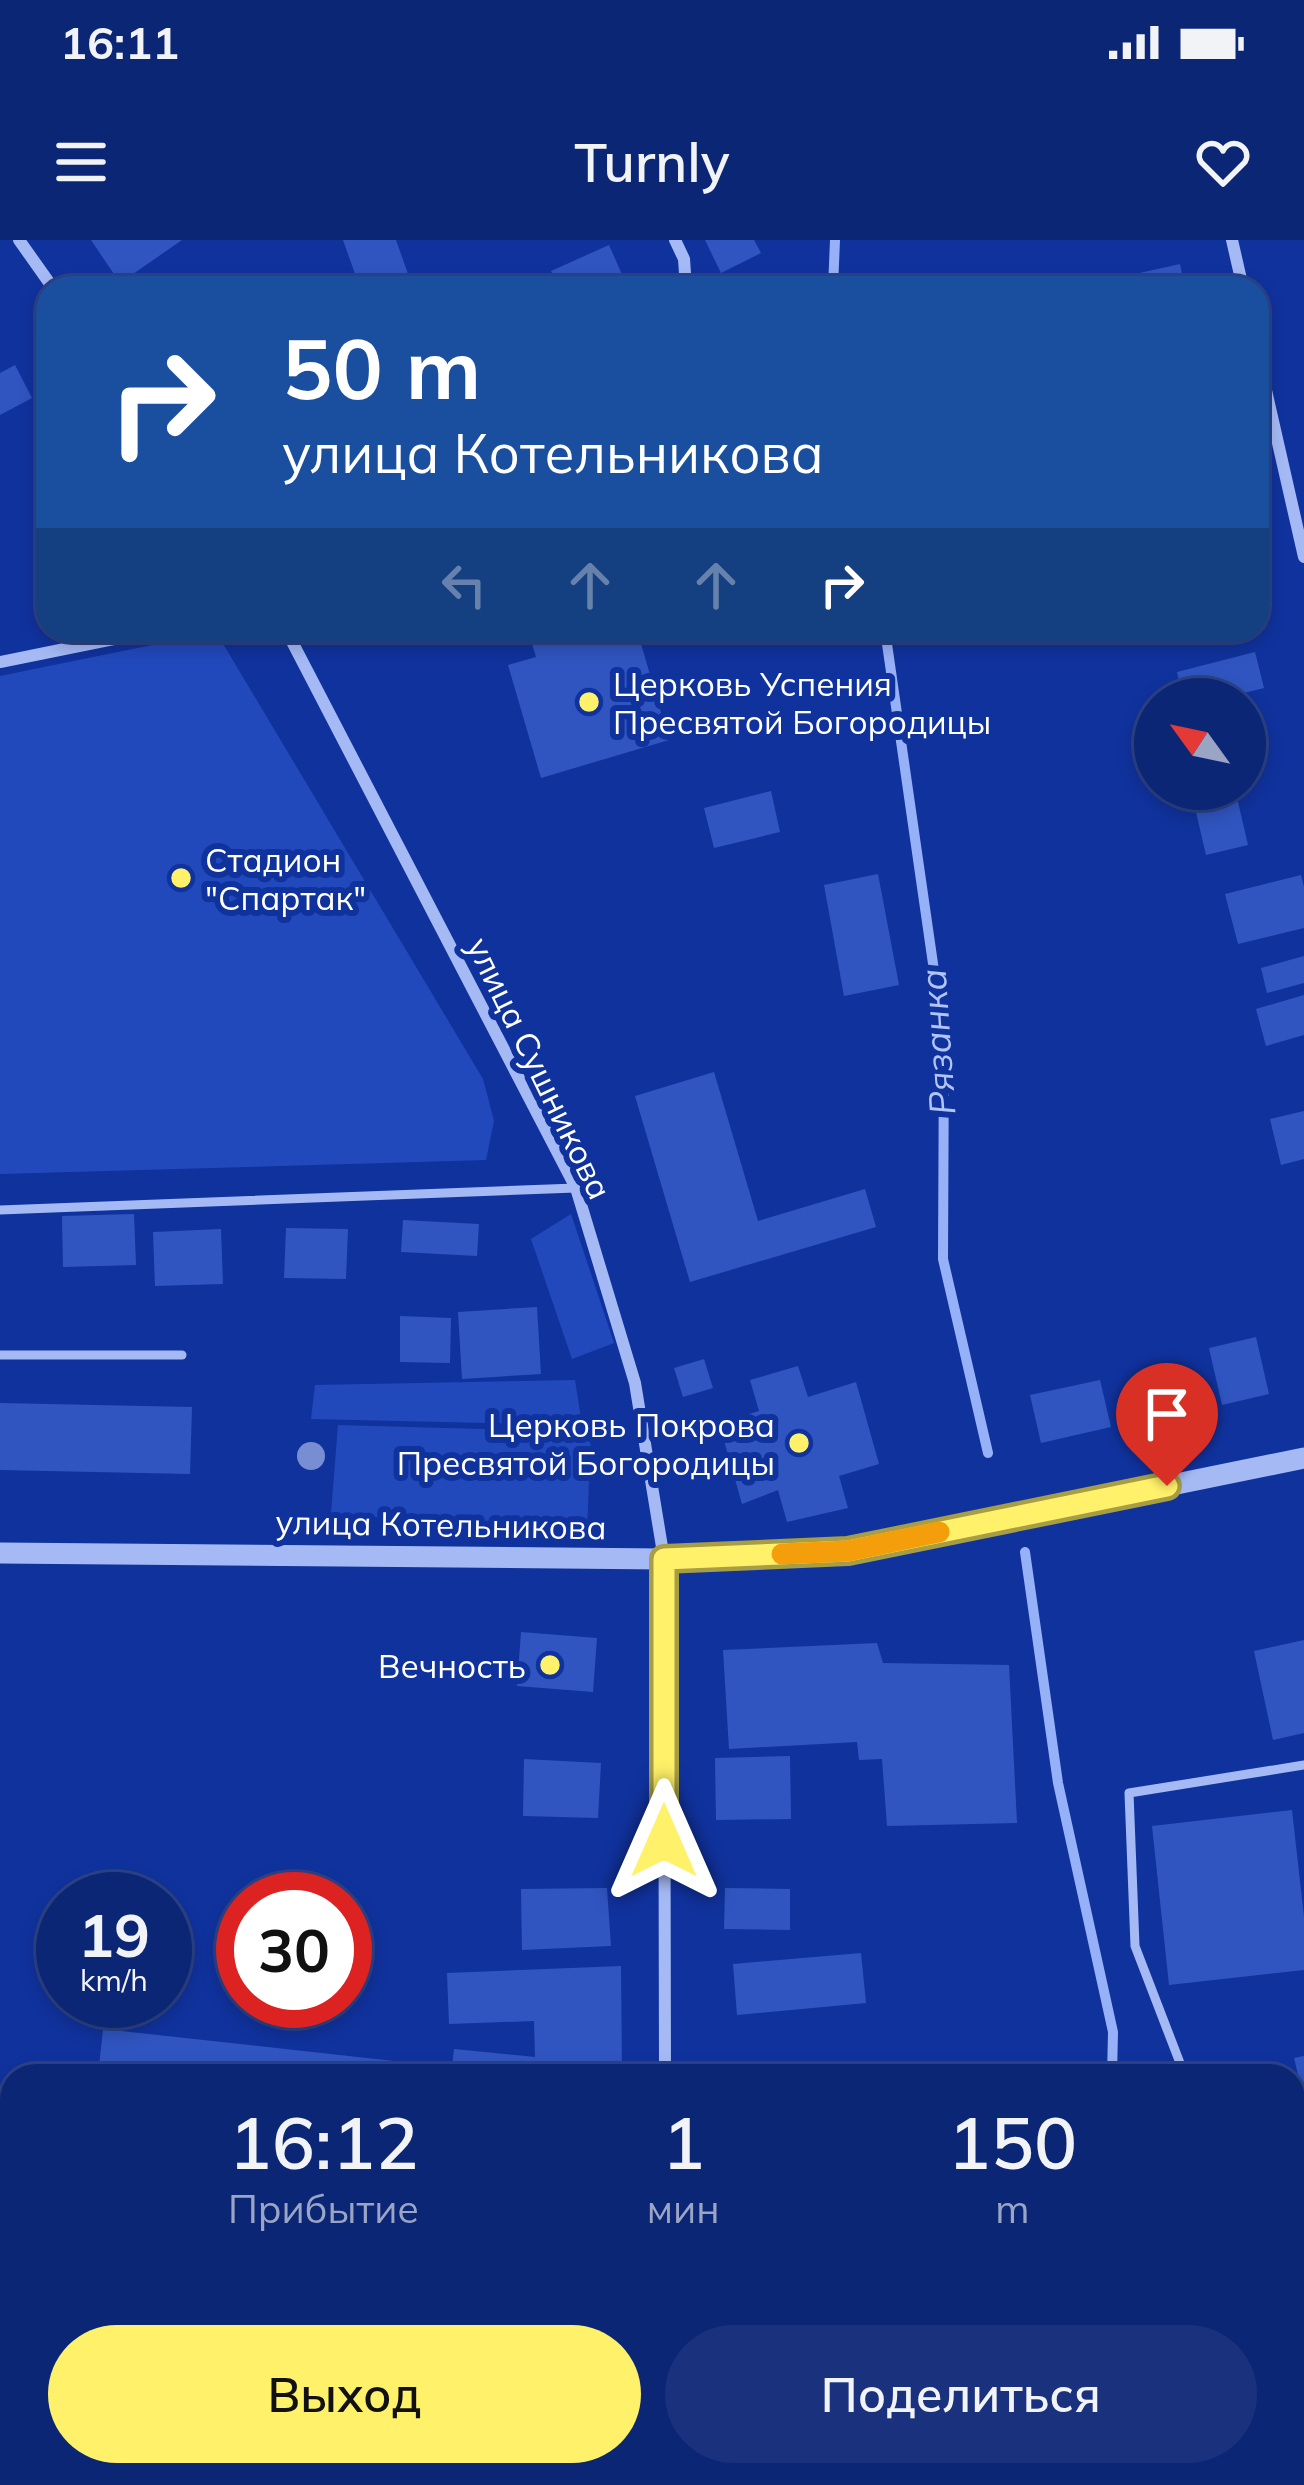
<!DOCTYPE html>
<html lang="ru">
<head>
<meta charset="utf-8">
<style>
	:root { --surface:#0c2676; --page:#1a327e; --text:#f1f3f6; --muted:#9aa5c5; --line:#2c4388; --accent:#fff169 }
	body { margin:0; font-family:Mulish,sans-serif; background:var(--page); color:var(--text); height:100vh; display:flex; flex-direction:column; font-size:45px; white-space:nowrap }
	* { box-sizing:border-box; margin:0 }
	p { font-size:39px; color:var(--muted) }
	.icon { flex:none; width:66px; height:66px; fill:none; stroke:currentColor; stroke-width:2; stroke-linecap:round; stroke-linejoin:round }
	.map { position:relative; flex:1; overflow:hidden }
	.side { position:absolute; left:0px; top:1824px; width:1305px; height:423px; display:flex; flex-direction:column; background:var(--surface); border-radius:36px 36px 0 0; box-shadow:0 6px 18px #0003,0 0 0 3px var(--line) }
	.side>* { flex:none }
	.hud { position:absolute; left:36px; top:36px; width:1233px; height:366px; border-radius:36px; box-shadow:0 6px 18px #0003,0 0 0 3px var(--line); background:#1a4fa0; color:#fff; overflow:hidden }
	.needle { width:78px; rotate:303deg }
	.tools { position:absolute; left:1134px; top:438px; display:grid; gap:24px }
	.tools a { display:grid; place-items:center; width:132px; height:132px; border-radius:50%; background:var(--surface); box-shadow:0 6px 18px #0003,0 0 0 3px var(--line); font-size:60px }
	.speed { position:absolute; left:36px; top:1632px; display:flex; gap:24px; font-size:60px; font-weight:700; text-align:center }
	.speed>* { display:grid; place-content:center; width:156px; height:156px; border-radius:50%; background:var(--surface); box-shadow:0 6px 18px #0003,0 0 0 3px var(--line); line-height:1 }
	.speed small { font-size:30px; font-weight:400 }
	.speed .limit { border:18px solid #d22; background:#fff; color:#111 }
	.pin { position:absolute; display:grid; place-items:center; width:102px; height:102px; color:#fff; margin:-123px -51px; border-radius:50% 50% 50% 0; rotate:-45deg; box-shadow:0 0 12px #0007 }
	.pin .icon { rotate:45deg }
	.me { position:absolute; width:132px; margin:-66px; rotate:0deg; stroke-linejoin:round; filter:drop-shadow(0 0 9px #0008) }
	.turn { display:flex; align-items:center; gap:42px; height:252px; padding:0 48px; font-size:54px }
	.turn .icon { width:156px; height:156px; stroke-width:2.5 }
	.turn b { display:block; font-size:84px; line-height:102px }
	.lanes { display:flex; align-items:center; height:114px; padding:0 48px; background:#0003; justify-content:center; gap:60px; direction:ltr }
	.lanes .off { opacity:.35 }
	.eta { display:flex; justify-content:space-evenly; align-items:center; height:204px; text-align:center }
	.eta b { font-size:72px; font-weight:600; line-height:84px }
	.button { display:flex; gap:24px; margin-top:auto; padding:24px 48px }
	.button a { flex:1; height:138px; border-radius:72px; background:var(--accent); color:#111; font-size:48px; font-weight:600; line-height:138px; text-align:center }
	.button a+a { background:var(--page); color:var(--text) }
	.status { display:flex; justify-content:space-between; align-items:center; height:84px; padding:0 60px; background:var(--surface); direction:ltr }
	.status svg { height:33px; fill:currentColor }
	header { display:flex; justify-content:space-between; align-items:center; height:156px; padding:0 48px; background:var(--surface); font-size:54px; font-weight:600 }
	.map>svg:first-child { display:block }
	.green { fill:#2249bc }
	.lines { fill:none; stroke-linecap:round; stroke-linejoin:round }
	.stream { stroke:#97b1f8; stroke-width:10 }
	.river { stroke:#173083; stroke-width:63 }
	.building { fill:#3055c1 }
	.service { stroke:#a5baf5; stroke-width:9 }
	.minor { stroke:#a5baf5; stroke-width:12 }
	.tertiary { stroke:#a5baf5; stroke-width:21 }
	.tree { fill:#788ed2 }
	.route-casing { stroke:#a69d44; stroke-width:30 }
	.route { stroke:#fff169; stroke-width:21 }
	.slow { stroke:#f59e0b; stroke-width:21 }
	.poi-dot { fill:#fff169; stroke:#10329d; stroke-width:4.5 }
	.labels { text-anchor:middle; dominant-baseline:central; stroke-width:12; stroke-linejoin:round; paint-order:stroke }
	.poi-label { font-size:33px; fill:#fff; stroke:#10329d; text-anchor:start }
	.street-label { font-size:33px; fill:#fff; stroke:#10329d }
	.water-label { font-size:36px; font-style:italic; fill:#b2c5fb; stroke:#10329d }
</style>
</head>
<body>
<div class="status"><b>16:11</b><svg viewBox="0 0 49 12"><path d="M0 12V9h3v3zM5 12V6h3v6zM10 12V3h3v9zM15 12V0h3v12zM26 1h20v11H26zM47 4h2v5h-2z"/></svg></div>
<header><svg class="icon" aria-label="menu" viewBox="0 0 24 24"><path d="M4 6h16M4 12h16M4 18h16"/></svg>Turnly<svg class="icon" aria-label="heart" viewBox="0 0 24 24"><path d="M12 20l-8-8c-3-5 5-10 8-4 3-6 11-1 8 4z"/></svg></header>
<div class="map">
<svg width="1304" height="2245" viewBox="0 0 1304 2245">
	<rect width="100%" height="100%" fill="#10329d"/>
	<g class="green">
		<polygon points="216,392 483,839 494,881 486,920 0,934 0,436"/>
		<polygon points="571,974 614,1103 572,1119 531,999"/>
		<polygon points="575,1140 582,1185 311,1179 315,1145"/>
		<polygon points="338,1185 591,1192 587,1290 331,1274"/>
		<polygon points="705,2235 985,2235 964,2245 704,2245"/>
		<polygon points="1044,2235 1115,2235 1120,2245 1023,2245"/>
	</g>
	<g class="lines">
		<g class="stream">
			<polyline points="833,48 835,0"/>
			<polyline points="885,390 944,800 943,1019 988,1213"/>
			<polyline points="1025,1312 1058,1543 1113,1792 1112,1836"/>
			<polyline points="994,2245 1017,2235"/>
		</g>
		<polyline class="river" points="1138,2235 1141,2245"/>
	</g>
	<g class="building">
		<polygon points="91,0 182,0 120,43"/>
		<polygon points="343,0 396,0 413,48 360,48"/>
		<polygon points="705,0 754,0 761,13 721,33"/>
		<polygon points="609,5 628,48 559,48 551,31"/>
		<polygon points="1180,24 1185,48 1082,48 1081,46"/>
		<polygon points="15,125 32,158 0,175 0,133"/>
		<polygon points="528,390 637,390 669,500 541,538 508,425 536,417"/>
		<polygon points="1255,412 1264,448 1220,459 1183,459 1177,432"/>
		<polygon points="1218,549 1235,549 1248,605 1206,615 1192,555"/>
		<polygon points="771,551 780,592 714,608 704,568"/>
		<polygon points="878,634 899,745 844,756 824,645"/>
		<polygon points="1301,635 1304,647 1304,688 1238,704 1225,654"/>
		<polygon points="1304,716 1304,743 1267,753 1261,728"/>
		<polygon points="1304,755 1304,795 1266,806 1256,769"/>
		<polygon points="714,832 758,981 865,949 876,987 690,1042 635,856"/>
		<polygon points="1304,871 1304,919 1281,925 1270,879"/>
		<polygon points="134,974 136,1025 63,1027 62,976"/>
		<polygon points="403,980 479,984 477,1016 401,1012"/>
		<polygon points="286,988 348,989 346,1039 284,1038"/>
		<polygon points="221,989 223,1044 155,1046 153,992"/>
		<polygon points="537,1067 541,1134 462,1139 458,1072"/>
		<polygon points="400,1076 451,1078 450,1123 400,1122"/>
		<polygon points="1256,1097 1269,1154 1222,1165 1209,1108"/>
		<polygon points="704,1119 713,1148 683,1157 674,1128"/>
		<polygon points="798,1126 808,1157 856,1142 879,1224 839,1236 848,1268 787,1282 778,1250 742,1264 719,1183 759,1171 750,1140"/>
		<polygon points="1100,1140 1111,1187 1041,1203 1030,1155"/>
		<polygon points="0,1163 192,1167 190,1234 0,1230"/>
		<polygon points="521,1392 597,1398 593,1452 517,1446"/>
		<polygon points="1304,1400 1304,1493 1273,1500 1254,1411"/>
		<polygon points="877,1403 883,1423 1009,1425 1017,1583 887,1586 882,1519 859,1520 857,1502 729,1509 723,1410"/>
		<polygon points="790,1516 791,1579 716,1580 715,1518"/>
		<polygon points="524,1519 601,1523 598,1578 523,1576"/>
		<polygon points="1292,1570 1304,1677 1304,1730 1169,1745 1152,1586"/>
		<polygon points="607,1648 611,1706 522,1710 521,1649"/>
		<polygon points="725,1648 790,1649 790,1690 724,1689"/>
		<polygon points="861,1713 866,1763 737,1775 733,1724"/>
		<polygon points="621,1726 622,1836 451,1836 454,1809 535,1817 534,1781 449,1784 447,1733"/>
		<polygon points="103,1789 403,1822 401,1836 98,1836"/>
		<polygon points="1304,1816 1304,1852 1302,1852 1294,1818"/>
		<polygon points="747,1824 816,1827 816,1836 747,1836"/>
		<polygon points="997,1827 1032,1834 1032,1836 995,1836"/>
		<polygon points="0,1877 12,1882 12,1971 0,1966"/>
		<polygon points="1304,2056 1304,2115 1302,2115 1293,2074 1293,2059"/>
		<polygon points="122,2235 259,2235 254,2245 125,2245 128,2238"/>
		<polygon points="1197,2235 1240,2235 1240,2236 1200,2245"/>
	</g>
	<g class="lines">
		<g class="service">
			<polyline points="0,970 576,948"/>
			<polyline points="0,1115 182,1115"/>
			<polyline points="1185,1836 1135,1706 1129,1553 1304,1525"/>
			<polyline points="1293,2194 1304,2244"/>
		</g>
		<g class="minor">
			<polyline points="19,0 53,48"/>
			<polyline points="675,0 684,19 686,48"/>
			<polyline points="1232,0 1243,48"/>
			<polyline points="1257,111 1304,317"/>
			<polyline points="286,390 576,948 635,1143 664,1319 665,1836"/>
			<polyline points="0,422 158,390"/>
			<polyline points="0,2003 12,2008"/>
			<polyline points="508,2235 533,2245"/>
			<polyline points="665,2235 665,2245"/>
			<polyline points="385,2245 391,2235"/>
		</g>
		<polyline class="tertiary" points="0,1313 664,1319 848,1311 1304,1218"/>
	</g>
	<circle class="tree" cx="311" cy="1216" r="14"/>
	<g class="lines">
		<g class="route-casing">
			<polyline id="route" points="664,1601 664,1319 848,1311 1167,1246"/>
		</g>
		<use href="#route" class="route"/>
		<polyline class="slow" points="782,1314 848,1311 939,1292"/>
	</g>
	<g class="poi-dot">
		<circle cx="589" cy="462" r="12"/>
		<circle cx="181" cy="638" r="12"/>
		<circle cx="799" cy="1203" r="12"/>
		<circle cx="550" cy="1425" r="12"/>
	</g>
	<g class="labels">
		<g class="poi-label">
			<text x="613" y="443">Церковь Успения<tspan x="613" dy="38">Пресвятой Богородицы</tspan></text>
			<text x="205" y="619">Стадион<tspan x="205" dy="38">"Спартак"</tspan></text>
			<text x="775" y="1184" text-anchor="end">Церковь Покрова<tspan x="775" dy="38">Пресвятой Богородицы</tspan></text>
			<text x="526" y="1425" text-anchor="end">Вечность</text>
		</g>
		<g class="street-label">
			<text transform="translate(540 828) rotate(64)">улица Сушникова</text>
			<text transform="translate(441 1284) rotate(1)">улица Котельникова</text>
		</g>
		<g class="water-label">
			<text transform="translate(937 802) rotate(-94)">Рязанка</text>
		</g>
	</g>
</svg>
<div class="tools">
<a><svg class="needle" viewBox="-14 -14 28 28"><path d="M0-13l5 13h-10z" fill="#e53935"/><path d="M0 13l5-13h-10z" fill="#9aa5c5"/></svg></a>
</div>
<div class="speed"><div>19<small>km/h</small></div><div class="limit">30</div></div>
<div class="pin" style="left:1167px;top:1246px;background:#d93025"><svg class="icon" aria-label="arrive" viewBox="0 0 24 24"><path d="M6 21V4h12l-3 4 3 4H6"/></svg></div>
<svg class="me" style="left:664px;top:1601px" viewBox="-20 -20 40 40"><path d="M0-17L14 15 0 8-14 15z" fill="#fff169" stroke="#fff" stroke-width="4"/></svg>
<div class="hud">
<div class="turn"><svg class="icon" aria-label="right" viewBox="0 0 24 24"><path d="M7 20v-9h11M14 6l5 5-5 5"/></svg><div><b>50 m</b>улица Котельникова</div></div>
<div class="lanes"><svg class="icon off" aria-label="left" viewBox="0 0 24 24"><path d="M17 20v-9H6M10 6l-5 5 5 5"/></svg><svg class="icon off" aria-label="ahead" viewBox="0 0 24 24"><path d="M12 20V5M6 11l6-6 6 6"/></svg><svg class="icon off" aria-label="ahead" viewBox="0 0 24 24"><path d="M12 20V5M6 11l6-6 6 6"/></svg><svg class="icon" aria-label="right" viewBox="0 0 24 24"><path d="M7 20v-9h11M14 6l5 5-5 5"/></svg></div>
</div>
<section class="side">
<div class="eta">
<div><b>16:12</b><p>Прибытие</p></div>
<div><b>1</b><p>мин</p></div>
<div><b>150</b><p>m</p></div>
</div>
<div class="button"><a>Выход</a><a>Поделиться</a></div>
</section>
</div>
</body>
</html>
